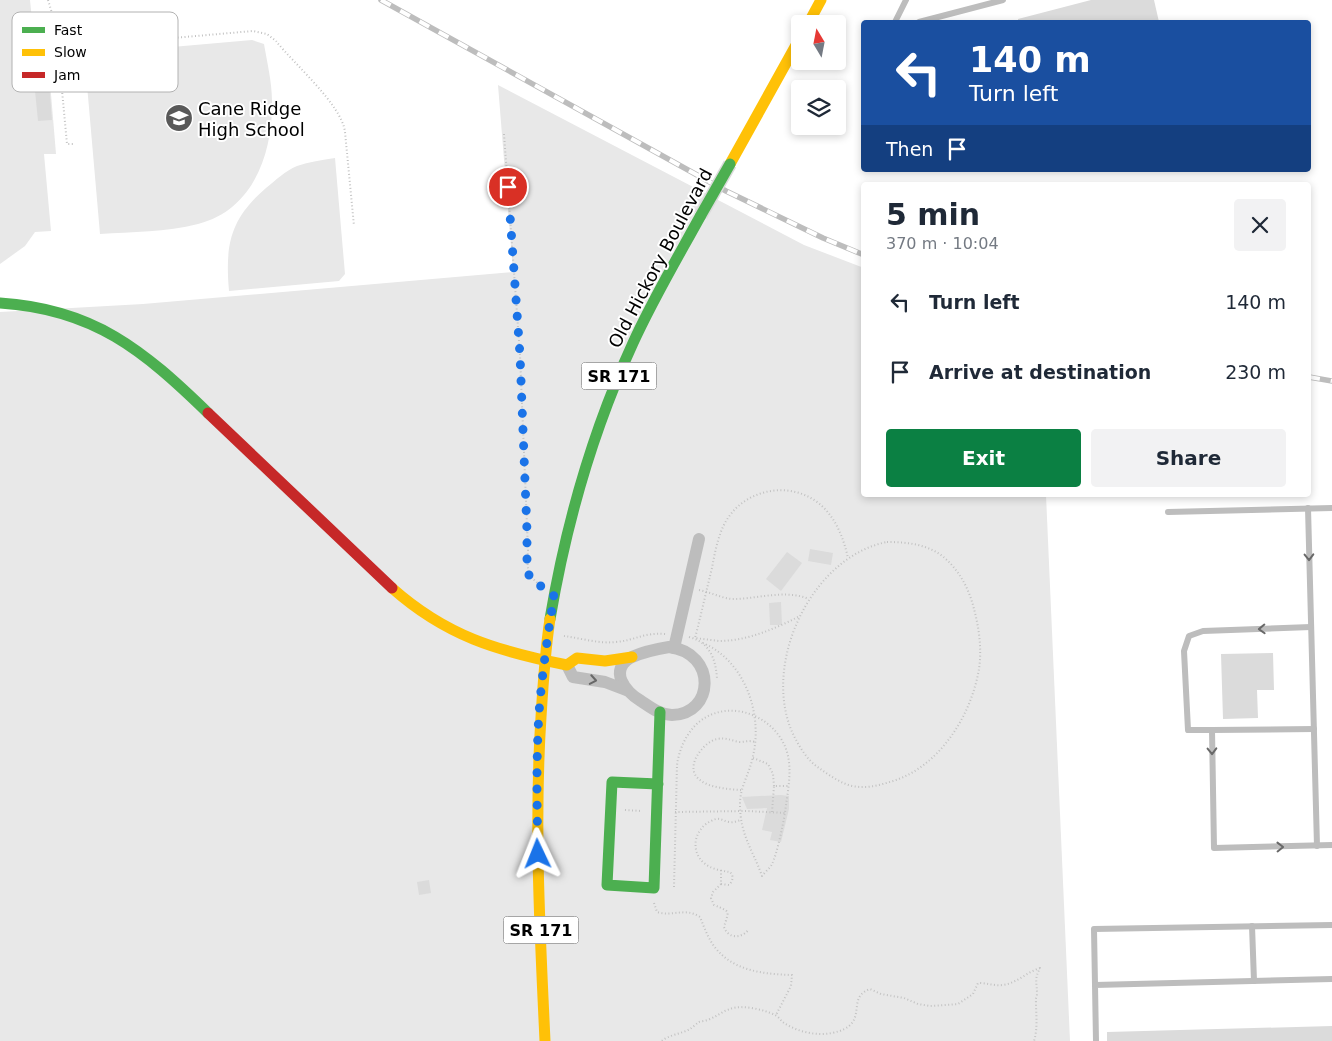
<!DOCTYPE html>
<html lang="en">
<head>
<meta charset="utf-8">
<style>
	:root { --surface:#fff; --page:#f2f2f3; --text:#1f2937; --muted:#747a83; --accent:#0b8043 }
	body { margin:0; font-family:"DejaVu Sans",sans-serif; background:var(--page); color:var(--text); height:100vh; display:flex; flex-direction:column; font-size:19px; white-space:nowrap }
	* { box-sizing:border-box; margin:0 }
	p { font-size:16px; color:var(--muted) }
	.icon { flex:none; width:28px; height:28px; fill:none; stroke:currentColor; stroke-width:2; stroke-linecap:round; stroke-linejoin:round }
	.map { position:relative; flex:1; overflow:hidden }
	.drawer { position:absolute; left:861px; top:182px; width:450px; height:315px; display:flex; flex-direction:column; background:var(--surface); border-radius:5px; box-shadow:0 2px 8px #0003 }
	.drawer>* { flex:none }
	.guide { position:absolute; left:861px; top:20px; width:450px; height:152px; border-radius:5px; box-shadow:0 2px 8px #0003; background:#1a4fa0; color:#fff; overflow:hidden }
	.needle { width:32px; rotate:350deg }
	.controls { position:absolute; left:791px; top:15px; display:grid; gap:10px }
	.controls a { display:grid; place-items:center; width:55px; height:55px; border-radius:5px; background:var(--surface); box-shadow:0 2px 8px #0003; font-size:25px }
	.pin { position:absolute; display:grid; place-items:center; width:42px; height:42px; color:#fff; margin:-21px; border:2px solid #fff; border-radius:50%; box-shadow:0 1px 5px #0007 }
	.me { position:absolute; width:55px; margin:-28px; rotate:358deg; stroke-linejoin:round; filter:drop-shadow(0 0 4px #0008) }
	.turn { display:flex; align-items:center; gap:18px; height:105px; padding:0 25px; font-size:22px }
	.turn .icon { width:65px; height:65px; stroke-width:2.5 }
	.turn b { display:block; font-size:35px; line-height:42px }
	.then { display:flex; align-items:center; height:48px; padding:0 25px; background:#0003; gap:10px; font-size:19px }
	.round { display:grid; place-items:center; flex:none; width:52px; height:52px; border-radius:5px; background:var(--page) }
	.summary { display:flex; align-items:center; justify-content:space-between; height:85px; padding:0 25px }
	h1 { font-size:30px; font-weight:700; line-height:38px }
	.button { display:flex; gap:10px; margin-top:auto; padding:10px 25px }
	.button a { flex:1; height:58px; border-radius:5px; background:var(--accent); color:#fff; font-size:20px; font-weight:700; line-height:58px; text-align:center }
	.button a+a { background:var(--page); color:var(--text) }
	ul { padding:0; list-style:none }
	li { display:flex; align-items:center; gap:15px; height:70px; padding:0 25px }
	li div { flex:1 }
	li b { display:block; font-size:19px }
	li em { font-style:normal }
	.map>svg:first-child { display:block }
	.green { fill:#e8e8e8 }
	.building { fill:#dbdbdb }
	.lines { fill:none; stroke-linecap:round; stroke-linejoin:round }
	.path { stroke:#c2c2c2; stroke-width:2; stroke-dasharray:1 2.5; stroke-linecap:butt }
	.lane { stroke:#bdbdbd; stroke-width:6 }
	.street { stroke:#bdbdbd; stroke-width:12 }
	.fast { stroke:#4caf50; stroke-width:11 }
	.slow { stroke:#ffc107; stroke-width:11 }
	.jam { stroke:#c62828; stroke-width:11 }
	.rail-casing { stroke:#bdbdbd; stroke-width:5.5 }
	.rail { stroke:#fff; stroke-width:4; stroke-dasharray:11; stroke-linecap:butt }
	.fast-bridge-casing { stroke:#dbdbdb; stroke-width:14; stroke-linecap:butt }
	.fast-bridge { stroke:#4caf50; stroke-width:11 }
	.oneway { stroke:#686868 }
	.route { stroke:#1a73e8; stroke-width:9; stroke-dasharray:0 16.2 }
	.labels { text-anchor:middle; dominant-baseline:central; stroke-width:4; stroke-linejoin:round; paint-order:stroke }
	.shield { fill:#fff; stroke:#4c4c4c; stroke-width:1 }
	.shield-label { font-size:16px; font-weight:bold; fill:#000 }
	.poi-label { font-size:18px; fill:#000; stroke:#fff; text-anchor:start }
	.street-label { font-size:18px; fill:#000; stroke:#fff }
	.key { fill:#fff; stroke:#b2b2b2; stroke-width:1 }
	.key-label { font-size:14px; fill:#000 }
</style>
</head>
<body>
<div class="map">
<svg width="1332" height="1041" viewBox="0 0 1332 1041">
	<rect width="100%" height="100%" fill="#fff"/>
	<g class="green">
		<polygon points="0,0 30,0 36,60 48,58 56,154 44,154 51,231 35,232 25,246 0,264"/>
		<path d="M252 40 264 44C267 62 272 82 272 101 273 152 254 210 198 224 166 232 132 232 100 234L85 62 92 54Z"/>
		<polygon points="498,85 804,245 864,268 864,495 1046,495 1070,1041 0,1041 0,312 143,304 513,272"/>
		<path d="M335 158 345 274 339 281 229 291C225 245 230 219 266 188 276 180 285 171 297 166 309 162 322 160 335 158Z"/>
	</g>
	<g class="building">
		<polygon points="1091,0 1154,0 1159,22 1018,22 1018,19"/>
		<polygon points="48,69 52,120 38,121 33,71"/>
		<polygon points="810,549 833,553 831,565 808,561"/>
		<polygon points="787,552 802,563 781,591 766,579"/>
		<polygon points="781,602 782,625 770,625 769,603"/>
		<polygon points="1273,653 1274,690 1257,690 1258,718 1223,719 1221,654"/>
		<polygon points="781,795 789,796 789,809 781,842 770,840 772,832 762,830 767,808 747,809 742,797"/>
		<polygon points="429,880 431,893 419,895 417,882"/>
		<polygon points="1332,1026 1332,1041 1107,1041 1107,1032"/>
	</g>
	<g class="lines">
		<g class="path">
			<polyline points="48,0 56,26 67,144 73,144"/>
			<path d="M59 48 253 31 267 34 276 41C294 64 342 105 345 132L354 226"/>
			<path d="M504 134 520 355 528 550C527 565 526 575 540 585"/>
			<path d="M887 542C906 542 925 544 941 555 958 568 969 588 974 609 979 628 982 649 979 669 971 716 940 766 893 781 880 785 867 789 852 786 840 783 829 775 819 768 808 761 800 748 794 736 760 667 810 557 887 542Z"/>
			<path d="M699 590C710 592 721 598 732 599 758 599 785 589 809 599"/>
			<path d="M798 617C774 629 747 641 719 641 711 640 703 639 695 638 701 615 706 592 712 568 715 552 718 535 726 521 746 487 795 479 824 508 837 521 844 540 848 558"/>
			<path d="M564 636C580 638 599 644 615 642 634 641 644 632 665 634"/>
			<path d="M689 637C710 642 716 660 717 679"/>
			<polyline points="753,758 768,764 773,774 774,786"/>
			<path d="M741 790C728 789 710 788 700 780 683 768 703 742 717 739 726 737 732 741 740 742 745 742 749 740 755 742"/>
			<polyline points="625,810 642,811"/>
			<polyline points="675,812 747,811 785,813"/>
			<polyline points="772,812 774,786 788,786"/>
			<path d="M721 870V884L713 892 711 898 714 905C731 912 729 910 724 927 728 939 742 939 749 929"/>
			<path d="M721 884 729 885C733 881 734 876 730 872 722 871 711 869 704 863 690 851 694 829 711 821 720 816 722 821 729 822 733 823 737 821 741 820"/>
			<path d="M674 887 677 765C679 750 686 733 699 722 731 696 780 718 788 756 792 774 787 795 785 813 783 825 777 854 772 864 770 868 765 872 762 876 752 848 740 835 740 804 740 786 750 773 753 756 763 714 745 661 703 643"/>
			<path d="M654 903 657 912C673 917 685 907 700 917 704 927 708 938 714 946 732 971 763 974 792 975L791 986 776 1015"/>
			<path d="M662 1041C668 1035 681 1034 690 1029 693 1027 696 1024 699 1022 702 1021 706 1021 710 1019 717 1016 723 1011 730 1009 742 1004 765 1010 775 1015 779 1017 781 1021 784 1023 798 1032 816 1036 832 1033 872 1025 844 998 870 989L881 994 904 998 918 1004 930 1006 958 1004 973 994 978 983C987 983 994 986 1003 985 1017 983 1027 972 1040 968 1034 979 1037 983 1037 994 1037 997 1035 999 1036 1002 1036 1015 1038 1028 1034 1041"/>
		</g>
		<g class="lane">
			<polyline points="895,22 906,0"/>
			<polyline points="919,22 1003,0"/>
			<polyline points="1308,508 1317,846"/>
			<polyline points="1168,512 1332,508"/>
			<polyline points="1311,627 1203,631 1189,636 1184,651 1188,730 1212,730 1214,848 1332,845"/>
			<polyline points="1212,730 1314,729"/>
			<polyline points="1252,926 1254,981"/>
			<polyline points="1095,985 1094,929 1332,925"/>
			<polyline points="1096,1041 1095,985 1332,979"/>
		</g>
		<g class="street">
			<path d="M669 647C718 653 714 715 672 715 660 715 650 707 641 701 626 692 607 670 632 657 643 652 657 649 669 647Z"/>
			<polyline points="674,648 699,539"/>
			<polyline points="567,665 573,677 605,682 626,690"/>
		</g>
		<g class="fast">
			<path d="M0 303C94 309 143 350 208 413"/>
			<path d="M550 619C566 524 593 430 633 343 653 299 678 257 701 215"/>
			<polyline points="658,784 612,782 607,885 654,888 660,712"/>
		</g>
		<g class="slow">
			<polyline points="808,24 821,0"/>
			<polyline points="730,164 800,38"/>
			<path d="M392 588C446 636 497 651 567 665L577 658 605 661 632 657"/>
			<path d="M545 1041C540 933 534 825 541 717 543 684 545 651 550 619"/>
		</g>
		<polyline class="jam" points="208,413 392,588"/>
		<g class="rail-casing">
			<g id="rail">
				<polyline points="381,0 726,191 823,238 864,255"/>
				<polyline points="1309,377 1332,381"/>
			</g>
		</g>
		<use href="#rail" class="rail"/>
		<g class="fast-bridge-casing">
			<polyline id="fast-bridge" points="701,215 730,164"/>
		</g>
		<use href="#fast-bridge" class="fast-bridge"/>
	</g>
	<defs><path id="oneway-chevron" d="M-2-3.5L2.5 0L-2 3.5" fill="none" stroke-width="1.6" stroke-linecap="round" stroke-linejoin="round" transform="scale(1.25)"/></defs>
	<g class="oneway">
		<use href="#oneway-chevron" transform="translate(1309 557) rotate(89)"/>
		<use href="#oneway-chevron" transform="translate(1262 629) rotate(178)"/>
		<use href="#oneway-chevron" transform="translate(593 680) rotate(10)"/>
		<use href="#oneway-chevron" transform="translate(1212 751) rotate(89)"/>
		<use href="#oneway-chevron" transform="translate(1280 847) rotate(-1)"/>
	</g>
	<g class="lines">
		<path class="route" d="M508 187 520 355 527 531V567L529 575 534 581 554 596C548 634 542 673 539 713 536 760 537 807 538 854"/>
	</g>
	<defs>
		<g id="school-disc" transform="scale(1.4375)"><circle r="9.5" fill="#595959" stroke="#fff"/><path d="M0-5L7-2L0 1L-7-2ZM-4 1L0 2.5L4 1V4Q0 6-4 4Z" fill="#fff"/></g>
	</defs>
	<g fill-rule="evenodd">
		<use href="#school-disc" x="179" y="118"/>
	</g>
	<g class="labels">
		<g class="shield">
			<rect x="581.5" y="362.5" width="75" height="27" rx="4"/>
			<rect x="503.5" y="916.5" width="75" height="27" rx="4"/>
		</g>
		<g class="shield-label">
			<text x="619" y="376">SR 171</text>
			<text x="541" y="930">SR 171</text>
		</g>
		<g class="poi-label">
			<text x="198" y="108">Cane Ridge<tspan x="198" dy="21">High School</tspan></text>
		</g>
		<g class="street-label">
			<text transform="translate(660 258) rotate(-62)">Old Hickory Boulevard</text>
		</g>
	</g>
	<rect x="12" y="12" width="166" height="80" rx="8" class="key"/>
	<rect x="22" y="27" width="23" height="6" fill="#4caf50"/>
	<rect x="22" y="49" width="23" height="7" fill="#ffc107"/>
	<rect x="22" y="72" width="23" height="6" fill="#c62828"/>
	<g class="key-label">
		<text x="54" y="35">Fast</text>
		<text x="54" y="57">Slow</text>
		<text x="54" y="80">Jam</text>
	</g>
</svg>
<div class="controls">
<a><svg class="needle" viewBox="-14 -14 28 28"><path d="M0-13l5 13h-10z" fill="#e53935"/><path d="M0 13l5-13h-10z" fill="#747a83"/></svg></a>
<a><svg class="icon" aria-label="layers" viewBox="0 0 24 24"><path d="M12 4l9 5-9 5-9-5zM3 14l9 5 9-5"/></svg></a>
</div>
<div class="pin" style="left:508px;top:187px;background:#d93025"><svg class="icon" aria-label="arrive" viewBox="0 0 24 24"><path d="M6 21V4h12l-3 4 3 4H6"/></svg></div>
<svg class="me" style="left:538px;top:854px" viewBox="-20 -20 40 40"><path d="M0-17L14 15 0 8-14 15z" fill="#1a73e8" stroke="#fff" stroke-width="4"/></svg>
<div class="guide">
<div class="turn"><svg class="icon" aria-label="left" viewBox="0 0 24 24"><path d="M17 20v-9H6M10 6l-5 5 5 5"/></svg><div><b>140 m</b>Turn left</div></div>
<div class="then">Then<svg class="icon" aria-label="arrive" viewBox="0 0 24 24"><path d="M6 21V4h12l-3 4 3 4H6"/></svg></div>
</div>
<section class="drawer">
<div class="summary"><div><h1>5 min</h1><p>370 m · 10:04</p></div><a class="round"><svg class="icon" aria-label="close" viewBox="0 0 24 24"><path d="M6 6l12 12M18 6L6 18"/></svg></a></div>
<ul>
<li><svg class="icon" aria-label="left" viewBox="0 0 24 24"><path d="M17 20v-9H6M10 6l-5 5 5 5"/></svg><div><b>Turn left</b></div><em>140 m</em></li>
<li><svg class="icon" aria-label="arrive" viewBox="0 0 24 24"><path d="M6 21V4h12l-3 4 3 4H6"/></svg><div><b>Arrive at destination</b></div><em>230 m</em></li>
</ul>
<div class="button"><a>Exit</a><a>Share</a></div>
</section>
</div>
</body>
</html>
